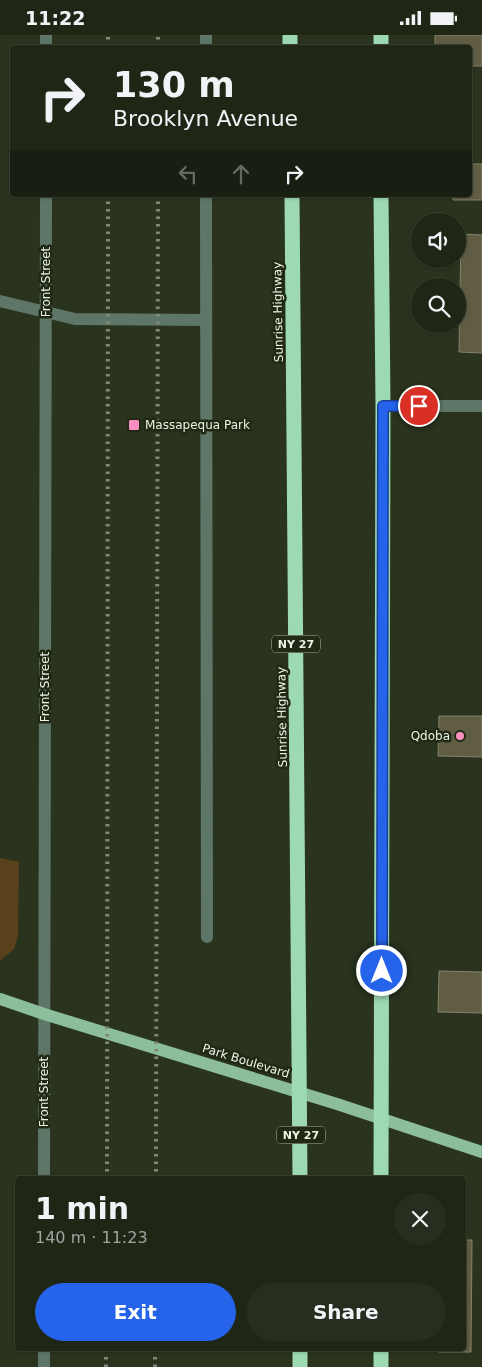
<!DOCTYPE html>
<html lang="en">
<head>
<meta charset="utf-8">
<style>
	:root { --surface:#1f2616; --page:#272e1f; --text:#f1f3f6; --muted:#a1a5a1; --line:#3c4335; --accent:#2563eb }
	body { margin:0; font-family:"DejaVu Sans",sans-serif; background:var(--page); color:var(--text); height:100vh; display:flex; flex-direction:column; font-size:19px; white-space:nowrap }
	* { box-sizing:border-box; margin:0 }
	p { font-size:16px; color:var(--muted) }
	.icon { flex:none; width:28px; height:28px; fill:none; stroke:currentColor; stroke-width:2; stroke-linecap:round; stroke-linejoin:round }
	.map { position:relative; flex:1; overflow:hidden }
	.details { position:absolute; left:15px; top:1141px; width:451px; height:175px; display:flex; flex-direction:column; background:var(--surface); border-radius:5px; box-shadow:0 1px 4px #0004,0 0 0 1px var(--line) }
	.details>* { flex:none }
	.banner { position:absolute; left:10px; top:10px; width:462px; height:152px; border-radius:5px; box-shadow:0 1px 4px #0004,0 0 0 1px var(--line); background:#1f2616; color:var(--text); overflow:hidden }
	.controls { position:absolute; left:411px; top:178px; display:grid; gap:10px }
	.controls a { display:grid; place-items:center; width:55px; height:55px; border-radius:50%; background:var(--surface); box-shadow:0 1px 4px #0004,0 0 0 1px var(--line); font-size:25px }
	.pin { position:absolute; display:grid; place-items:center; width:42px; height:42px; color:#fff; margin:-21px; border:2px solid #fff; border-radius:50%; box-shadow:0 1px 5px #0007 }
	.me { position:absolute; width:55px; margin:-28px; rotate:0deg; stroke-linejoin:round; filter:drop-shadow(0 0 4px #0008) }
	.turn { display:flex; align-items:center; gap:18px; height:105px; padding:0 20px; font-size:22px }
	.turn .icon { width:65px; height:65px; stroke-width:2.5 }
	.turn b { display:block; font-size:35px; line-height:42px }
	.lanes { display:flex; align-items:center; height:48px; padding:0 20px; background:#0003; justify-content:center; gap:25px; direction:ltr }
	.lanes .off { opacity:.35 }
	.round { display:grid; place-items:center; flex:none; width:52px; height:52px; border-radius:26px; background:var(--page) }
	.summary { display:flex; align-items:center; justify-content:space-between; height:85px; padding:0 20px }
	h1 { font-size:30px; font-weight:700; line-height:38px }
	.cta { display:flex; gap:10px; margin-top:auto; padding:10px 20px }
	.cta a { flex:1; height:58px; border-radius:30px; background:var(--accent); color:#fff; font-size:20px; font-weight:700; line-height:58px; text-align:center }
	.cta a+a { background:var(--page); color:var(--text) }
	.status { display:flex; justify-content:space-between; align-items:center; height:35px; padding:0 25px; background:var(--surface); direction:ltr }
	.status svg { height:14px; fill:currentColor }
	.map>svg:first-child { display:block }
	.green { fill:#5a411c }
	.building { fill:#605d44; stroke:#868368 }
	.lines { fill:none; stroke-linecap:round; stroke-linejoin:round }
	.minor { stroke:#5e7667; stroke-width:12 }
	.major { stroke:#8cbe9e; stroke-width:12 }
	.highway { stroke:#9ddab4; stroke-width:15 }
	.rail { stroke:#818a78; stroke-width:4; stroke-dasharray:2.5 5; stroke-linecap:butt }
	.route-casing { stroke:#184099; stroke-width:12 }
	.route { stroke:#2563eb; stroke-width:9 }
	.poi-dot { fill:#fc8fc1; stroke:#1f2914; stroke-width:2 }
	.labels { text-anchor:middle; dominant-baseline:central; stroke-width:5; stroke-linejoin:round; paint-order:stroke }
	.shield { fill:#1f2914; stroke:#aeb6a6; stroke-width:1 }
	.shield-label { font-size:11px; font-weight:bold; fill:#ebf2e5 }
	.street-label { font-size:12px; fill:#ebf2e5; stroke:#1f2914 }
	.poi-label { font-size:12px; fill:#ebf2e5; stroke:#1f2914; text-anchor:start }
</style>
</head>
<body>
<div class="status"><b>11:22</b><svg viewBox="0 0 49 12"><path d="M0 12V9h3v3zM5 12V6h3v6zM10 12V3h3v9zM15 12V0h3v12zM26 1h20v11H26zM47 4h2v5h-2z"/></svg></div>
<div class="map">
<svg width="482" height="1332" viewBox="0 0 482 1332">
	<rect width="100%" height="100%" fill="#29331e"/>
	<polygon class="green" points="0,823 19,827 18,901 14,914 0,926"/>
	<g class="building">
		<polygon points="435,0 482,0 482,31 470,31 470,12 435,12"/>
		<polygon points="470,129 482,129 482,165 453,165 453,160 470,160"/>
		<polygon points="461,199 482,200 482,318 459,317"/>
		<polygon points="439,681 482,681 482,722 438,721"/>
		<polygon points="439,936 482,937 482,978 438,977"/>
		<polygon points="464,1205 472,1205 471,1317 438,1317 438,1314 464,1314"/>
	</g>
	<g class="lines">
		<g class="minor">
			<polyline points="206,0 206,12"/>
			<polyline points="46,12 46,0"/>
			<polyline points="206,160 207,902"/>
			<polyline points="0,266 75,284 206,285"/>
			<polyline points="383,371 482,371"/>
			<polyline points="44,1144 46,160"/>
			<polyline points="44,1314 44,1332"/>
		</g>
		<polyline class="major" points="0,964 44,979 337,1069 482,1117"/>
		<g class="highway">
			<polyline points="290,0 290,12"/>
			<polyline points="381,0 381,12"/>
			<polyline points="292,160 300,1144"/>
			<polyline points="381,1144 383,371 381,160"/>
			<polyline points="300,1332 300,1314"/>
			<polyline points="381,1332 381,1314"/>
		</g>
		<g class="rail">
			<polyline points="108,12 108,0"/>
			<polyline points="158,12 158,0"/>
			<polyline points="107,1144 108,160"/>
			<polyline points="156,1144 158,160"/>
			<polyline points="106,1332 106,1314"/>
			<polyline points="155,1332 155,1314"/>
		</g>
	</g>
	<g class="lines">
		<g class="route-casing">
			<polyline id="route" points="382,936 383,371 419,371"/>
		</g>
		<use href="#route" class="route"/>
	</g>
	<g class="poi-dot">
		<rect x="128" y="384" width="12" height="12" rx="2.5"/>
		<circle cx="460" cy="701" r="5"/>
	</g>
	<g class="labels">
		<g class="shield">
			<rect x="272" y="600.5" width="48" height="17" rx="4"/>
			<rect x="277" y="1091.5" width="48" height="17" rx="4"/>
		</g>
		<g class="shield-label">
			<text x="296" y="609">NY 27</text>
			<text x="301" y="1100">NY 27</text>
		</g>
		<g class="street-label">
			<text transform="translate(46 247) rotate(-90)">Front Street</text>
			<text transform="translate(278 277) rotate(-91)">Sunrise Highway</text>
			<text transform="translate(45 652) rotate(-90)">Front Street</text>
			<text transform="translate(282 682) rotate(-91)">Sunrise Highway</text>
			<text transform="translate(246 1026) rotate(17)">Park Boulevard</text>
			<text transform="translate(44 1057) rotate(-90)">Front Street</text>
		</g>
		<g class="poi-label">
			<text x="145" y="390">Massapequa Park</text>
			<text x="450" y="701" text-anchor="end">Qdoba</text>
		</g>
	</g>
</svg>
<div class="controls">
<a><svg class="icon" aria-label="sound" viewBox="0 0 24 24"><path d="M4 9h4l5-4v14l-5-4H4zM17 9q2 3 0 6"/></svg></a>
<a><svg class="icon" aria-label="search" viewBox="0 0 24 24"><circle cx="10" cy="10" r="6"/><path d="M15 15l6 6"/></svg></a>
</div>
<div class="pin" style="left:419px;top:371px;background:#d93025"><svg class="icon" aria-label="arrive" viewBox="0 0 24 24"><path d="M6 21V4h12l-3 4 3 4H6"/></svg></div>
<svg class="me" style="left:382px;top:936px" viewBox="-20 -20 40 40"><circle r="17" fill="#2563eb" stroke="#fff" stroke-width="3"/><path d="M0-11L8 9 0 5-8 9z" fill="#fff"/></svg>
<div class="banner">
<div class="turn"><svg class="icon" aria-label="right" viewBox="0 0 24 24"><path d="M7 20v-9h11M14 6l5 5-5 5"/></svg><div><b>130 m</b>Brooklyn Avenue</div></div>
<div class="lanes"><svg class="icon off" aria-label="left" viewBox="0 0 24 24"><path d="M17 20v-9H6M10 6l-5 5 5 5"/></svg><svg class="icon off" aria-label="ahead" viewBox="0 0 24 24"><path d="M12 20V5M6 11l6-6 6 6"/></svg><svg class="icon" aria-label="right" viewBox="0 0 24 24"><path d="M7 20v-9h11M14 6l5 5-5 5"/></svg></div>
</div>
<section class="details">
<div class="summary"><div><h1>1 min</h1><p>140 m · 11:23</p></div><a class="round"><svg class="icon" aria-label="close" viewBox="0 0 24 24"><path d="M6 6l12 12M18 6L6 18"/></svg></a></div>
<div class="cta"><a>Exit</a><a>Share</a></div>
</section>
</div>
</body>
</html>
